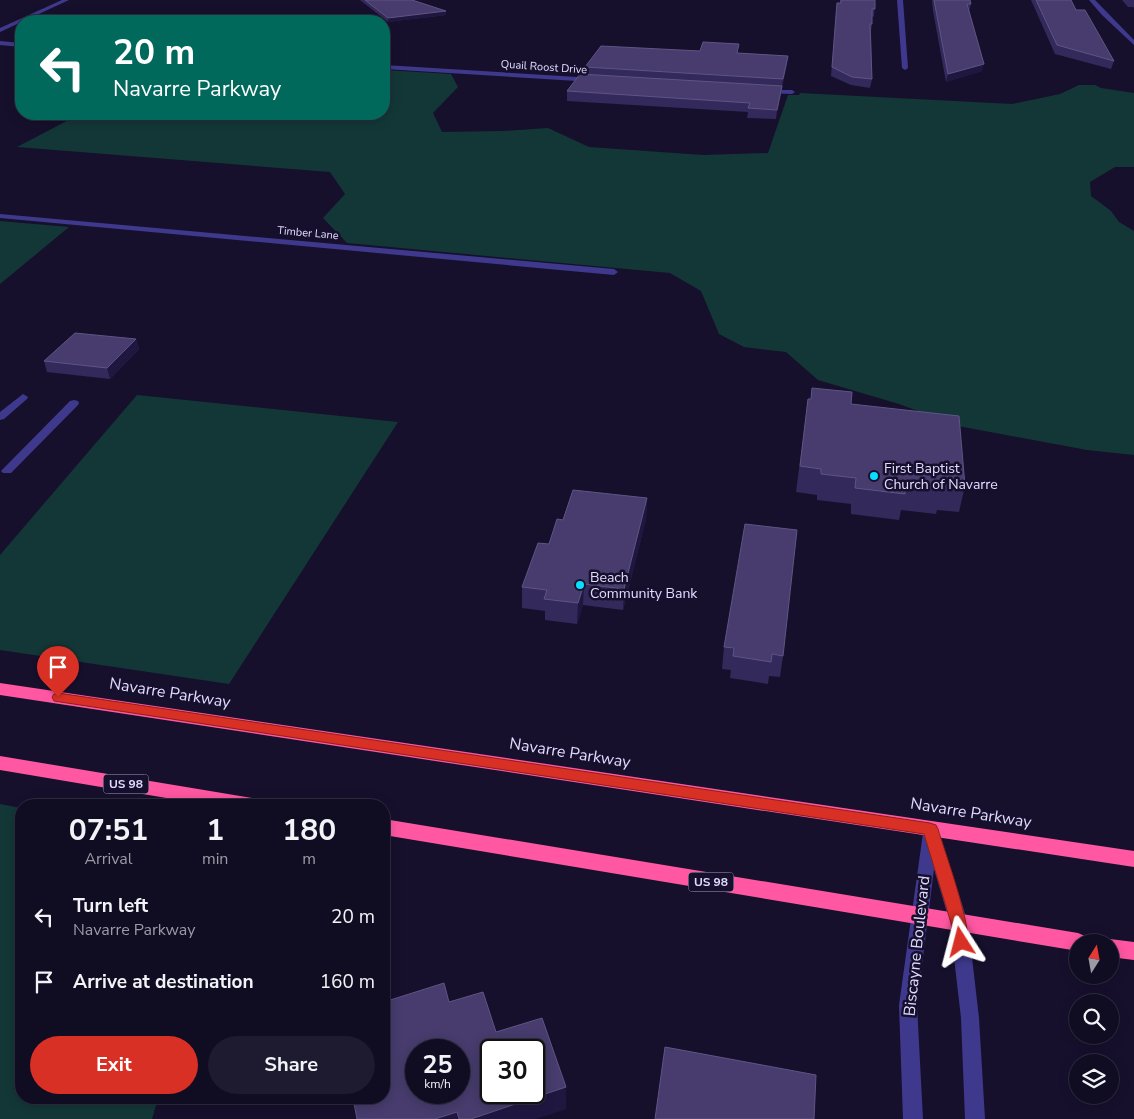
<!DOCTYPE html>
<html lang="en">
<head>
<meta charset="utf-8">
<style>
	:root { --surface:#100c22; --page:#1e1a2f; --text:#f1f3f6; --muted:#9c9ba5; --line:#302c40; --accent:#d93025 }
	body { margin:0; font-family:"Nunito Sans",sans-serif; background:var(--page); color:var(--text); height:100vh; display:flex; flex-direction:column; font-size:19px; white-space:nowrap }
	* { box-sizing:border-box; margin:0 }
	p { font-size:16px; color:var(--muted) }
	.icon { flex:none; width:28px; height:28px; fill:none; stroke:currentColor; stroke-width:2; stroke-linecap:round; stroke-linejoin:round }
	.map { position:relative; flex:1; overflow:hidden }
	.details { position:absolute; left:15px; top:799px; width:375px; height:305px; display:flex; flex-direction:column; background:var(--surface); border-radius:20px; box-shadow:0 2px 12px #0003,0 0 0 1px var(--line) }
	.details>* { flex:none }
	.top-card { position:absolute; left:15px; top:15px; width:375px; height:105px; border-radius:20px; box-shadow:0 2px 12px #0003,0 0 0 1px var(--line); background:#00695c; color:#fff; overflow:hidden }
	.needle { width:32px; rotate:11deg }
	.buttons { position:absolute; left:1069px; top:934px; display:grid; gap:10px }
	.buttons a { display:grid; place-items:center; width:50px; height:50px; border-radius:50%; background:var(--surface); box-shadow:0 2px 12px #0003,0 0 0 1px var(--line); font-size:25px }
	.speed { position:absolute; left:405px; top:1039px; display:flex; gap:10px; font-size:25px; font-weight:700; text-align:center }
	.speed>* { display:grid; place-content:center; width:65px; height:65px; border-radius:50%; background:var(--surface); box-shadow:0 2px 12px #0003,0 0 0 1px var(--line); line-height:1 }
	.speed small { font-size:12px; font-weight:400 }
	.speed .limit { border:2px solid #111; border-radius:8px; background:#fff; color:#111 }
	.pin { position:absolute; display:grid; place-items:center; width:42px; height:42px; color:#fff; margin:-51px -21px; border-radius:50% 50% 50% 0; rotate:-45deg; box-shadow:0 0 5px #0007 }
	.pin .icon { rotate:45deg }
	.me { position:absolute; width:55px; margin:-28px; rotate:351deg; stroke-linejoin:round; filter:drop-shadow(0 0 4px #0008) }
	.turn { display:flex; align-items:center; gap:18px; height:105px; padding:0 15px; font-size:22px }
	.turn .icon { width:65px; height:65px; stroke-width:2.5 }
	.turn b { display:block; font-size:35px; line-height:42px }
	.eta { display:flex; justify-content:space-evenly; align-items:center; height:85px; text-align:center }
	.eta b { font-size:30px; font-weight:700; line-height:35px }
	.cta { display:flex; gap:10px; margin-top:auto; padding:10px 15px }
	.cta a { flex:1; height:58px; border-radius:30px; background:var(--accent); color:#fff; font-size:20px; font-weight:700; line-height:58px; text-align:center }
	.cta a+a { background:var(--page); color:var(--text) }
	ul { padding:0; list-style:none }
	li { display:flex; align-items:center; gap:15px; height:65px; padding:0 15px }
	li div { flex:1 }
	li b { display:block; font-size:19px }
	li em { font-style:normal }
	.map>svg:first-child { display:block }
	.green { fill:#133737 }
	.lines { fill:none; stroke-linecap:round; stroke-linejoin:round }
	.minor { fill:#3f398d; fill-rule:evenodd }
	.highway { fill:#ff57a2; fill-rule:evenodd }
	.wall { fill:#34295b }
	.shaded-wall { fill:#201741 }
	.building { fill:#473c6d; stroke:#5f5584; fill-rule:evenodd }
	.route { fill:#d93025; stroke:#8d1f18 }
	.poi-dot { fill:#08deff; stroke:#16102d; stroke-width:2 }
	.labels { text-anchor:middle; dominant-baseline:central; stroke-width:5; stroke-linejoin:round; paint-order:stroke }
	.far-street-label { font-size:11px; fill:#e1dcff; stroke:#16102d }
	.shield { fill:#16102d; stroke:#a49fc0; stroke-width:1 }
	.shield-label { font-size:12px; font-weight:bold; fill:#e1dcff }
	.poi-label { font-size:14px; fill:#e1dcff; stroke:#16102d; text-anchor:start }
	.near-street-label { font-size:16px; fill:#e1dcff; stroke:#16102d }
</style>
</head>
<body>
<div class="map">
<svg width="1134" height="1119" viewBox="0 0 1134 1119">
	<rect width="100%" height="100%" fill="#16102d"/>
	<g class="green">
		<polygon points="384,70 451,74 458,87 433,113 442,132 504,131 548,128 589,147 703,155 768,153 788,95 799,95 800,93 1012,104 1060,94 1079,85 1095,85 1101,88 1134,93 1134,167 1115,167 1090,182 1091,196 1111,211 1119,222 1134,231 1134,455 1087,450 958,426 899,404 818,380 786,352 744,347 719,334 701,291 670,273 347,243 323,218 345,194 330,172 17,147 80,114 165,116 168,114 384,114"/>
		<polygon points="0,221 69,227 0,284"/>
		<polygon points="137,395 398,422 229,684 0,650 0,555"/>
		<polygon points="0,804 21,808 21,1098 158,1098 152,1119 0,1119"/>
	</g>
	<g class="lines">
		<g class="minor">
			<polygon points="62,0 69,0 0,32 0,28"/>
			<polygon points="897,0 903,0 908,68 905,70 902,68"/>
			<polygon points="1089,0 1095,0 1134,40 1134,45 1102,15"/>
			<polygon points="0,41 21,43 21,47 0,45"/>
			<polygon points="384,65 593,78 596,80 593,82 384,69"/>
			<polygon points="764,90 792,90 795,92 792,94 766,93 763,91"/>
			<polygon points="0,214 614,269 618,272 614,275 0,218"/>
			<polygon points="23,394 28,397 27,399 4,419 0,420 0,412"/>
			<polygon points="74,400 78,401 79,403 78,405 11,473 3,473 1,471 3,469 70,401"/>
			<polygon points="930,823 936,824 938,829 968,923 979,1018 985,1119 965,1119 961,1018 950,923 934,869 917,1005 923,1119 903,1119 899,1005 923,833 922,829 924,824"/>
		</g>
		<g class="highway">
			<polygon points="0,683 1134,851 1134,867 0,695"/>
			<polygon points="0,756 252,798 259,800 261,805 208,805 0,770"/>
			<polygon points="384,819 1078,933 1085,936 1089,942 1078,942 1078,951 384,835"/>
			<polygon points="1110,939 1134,942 1134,960 1110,957 1110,942 1102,942"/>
		</g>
	</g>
	<g class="wall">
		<polygon points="360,0 412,0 446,15 388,22"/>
		<polygon points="840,0 875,0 874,17 872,16 872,24 871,31 872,79 870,88 851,85 831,76 836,10 837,3 840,3"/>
		<polygon points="932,0 970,0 971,4 969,11 982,71 946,82 933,11"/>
		<polygon points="1031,0 1071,0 1076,10 1114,61 1111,69 1055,54"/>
		<polygon points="1122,0 1134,0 1134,8 1133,7 1128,7"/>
		<polygon points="738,53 788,56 787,63 782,88 781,87 776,119 747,118 748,112 567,101 567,91 585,74 585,67"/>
		<polygon points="136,339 139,349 110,379 47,372 44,361"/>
		<polygon points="812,388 851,404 965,486 959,512 937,510 936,514 901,510 899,520 851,514 851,504 817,500 817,495 796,492 808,399 811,399"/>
		<polygon points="647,498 646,519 623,610 583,605 577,624 545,620 545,611 522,608 522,587 563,520"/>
		<polygon points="724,647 783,656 780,677 769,676 768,684 730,678 731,670 722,669"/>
	</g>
	<g class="shaded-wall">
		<polygon points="446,11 446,15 388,22 388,18"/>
		<polygon points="788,56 787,63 782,88 783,79"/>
		<polygon points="984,64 982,71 946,82 948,74"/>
		<polygon points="782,86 781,95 776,119 777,110"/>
		<polygon points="136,339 139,349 110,379 107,368"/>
		<polygon points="647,498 646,519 623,610 624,589"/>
		<polygon points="584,584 583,605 577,624 578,603"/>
		<polygon points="566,1087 566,1109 536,1119 471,1119"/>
		<polygon points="457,1112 458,1119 435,1119"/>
	</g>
	<g class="building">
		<polygon points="365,0 412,0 446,11 388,18"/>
		<polygon points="841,0 875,0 875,9 872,9 872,24 870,24 872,79 852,77 832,67 837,3 841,3"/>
		<polygon points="934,0 970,0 971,4 967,4 984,64 948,74"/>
		<polygon points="1036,0 1071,0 1076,10 1085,10 1114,61 1057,45"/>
		<polygon points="703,42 739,44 737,53 788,56 783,79 585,67 601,46 700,51"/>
		<polygon points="580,74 782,86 777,110 748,108 750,103 567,91"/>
		<polygon points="75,333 136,339 107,368 44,361"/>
		<polygon points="812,388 852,392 851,404 959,416 965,486 942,484 942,488 905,484 905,494 855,488 856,478 821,474 821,469 800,466 808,399 811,399"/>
		<polygon points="573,490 647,498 624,589 584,584 578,603 544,599 547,590 522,587 538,543 549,544 557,519 563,520"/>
		<polygon points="745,524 797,530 783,656 772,654 771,662 733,656 734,648 724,647"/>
		<path d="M444 983 449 1002 483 992 496 1032 542 1018 566 1087 471 1119H459L457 1112 435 1119H357L353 1098H384V1002ZM416 1050H459V1092H416ZM491 1050H534V1092H491Z"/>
		<polygon points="665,1047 816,1075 814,1119 655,1119"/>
	</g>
	<path class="route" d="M58 693 930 823 936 825 938 829C944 850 974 931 967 947L961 949 955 947 951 923 924 834 54 701 52 697 54 694Z"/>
	<g class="poi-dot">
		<circle cx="874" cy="476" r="5"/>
		<circle cx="580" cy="585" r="5"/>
	</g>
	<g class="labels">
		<g class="far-street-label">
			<text transform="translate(544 67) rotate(4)">Quail Roost Drive</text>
			<text transform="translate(308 233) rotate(5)">Timber Lane</text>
		</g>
		<g class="shield">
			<rect x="103.5" y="774.5" width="45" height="19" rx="4"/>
			<rect x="688.5" y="872.5" width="45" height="19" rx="4"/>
		</g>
		<g class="shield-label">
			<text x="126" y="784">US 98</text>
			<text x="711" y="882">US 98</text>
		</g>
		<g class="poi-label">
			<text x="884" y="468">First Baptist<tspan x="884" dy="16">Church of Navarre</tspan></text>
			<text x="590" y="577">Beach<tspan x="590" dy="16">Community Bank</tspan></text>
		</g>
		<g class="near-street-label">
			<text transform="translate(170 693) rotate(9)">Navarre Parkway</text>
			<text transform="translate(570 753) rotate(9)">Navarre Parkway</text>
			<text transform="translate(971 813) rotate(9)">Navarre Parkway</text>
			<text transform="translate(917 946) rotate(-84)">Biscayne Boulevard</text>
		</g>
	</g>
</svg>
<div class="buttons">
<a><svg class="needle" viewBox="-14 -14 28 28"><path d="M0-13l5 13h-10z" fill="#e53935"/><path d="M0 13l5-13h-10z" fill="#9c9ba5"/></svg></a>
<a><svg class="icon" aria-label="search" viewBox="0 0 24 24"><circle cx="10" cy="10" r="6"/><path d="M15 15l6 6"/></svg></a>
<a><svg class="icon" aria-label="layers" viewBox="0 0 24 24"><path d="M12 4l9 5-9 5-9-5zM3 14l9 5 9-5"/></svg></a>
</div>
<div class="speed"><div>25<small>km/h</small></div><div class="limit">30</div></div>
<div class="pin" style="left:58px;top:697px;background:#d93025"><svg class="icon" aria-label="arrive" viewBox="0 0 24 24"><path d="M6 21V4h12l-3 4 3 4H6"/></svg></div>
<svg class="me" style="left:961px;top:942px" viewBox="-20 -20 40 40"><path d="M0-17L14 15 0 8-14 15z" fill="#d93025" stroke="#fff" stroke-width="4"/></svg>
<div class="top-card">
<div class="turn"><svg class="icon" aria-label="left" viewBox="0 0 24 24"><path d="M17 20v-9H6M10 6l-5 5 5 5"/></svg><div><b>20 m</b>Navarre Parkway</div></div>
</div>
<section class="details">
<div class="eta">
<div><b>07:51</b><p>Arrival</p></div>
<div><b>1</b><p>min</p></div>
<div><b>180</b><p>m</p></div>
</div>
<ul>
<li><svg class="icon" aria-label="left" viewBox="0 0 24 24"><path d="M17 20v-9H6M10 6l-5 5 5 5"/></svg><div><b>Turn left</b><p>Navarre Parkway</p></div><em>20 m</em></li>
<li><svg class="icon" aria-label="arrive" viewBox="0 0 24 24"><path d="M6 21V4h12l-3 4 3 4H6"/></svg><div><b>Arrive at destination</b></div><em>160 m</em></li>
</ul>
<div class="cta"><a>Exit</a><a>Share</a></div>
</section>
</div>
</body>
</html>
